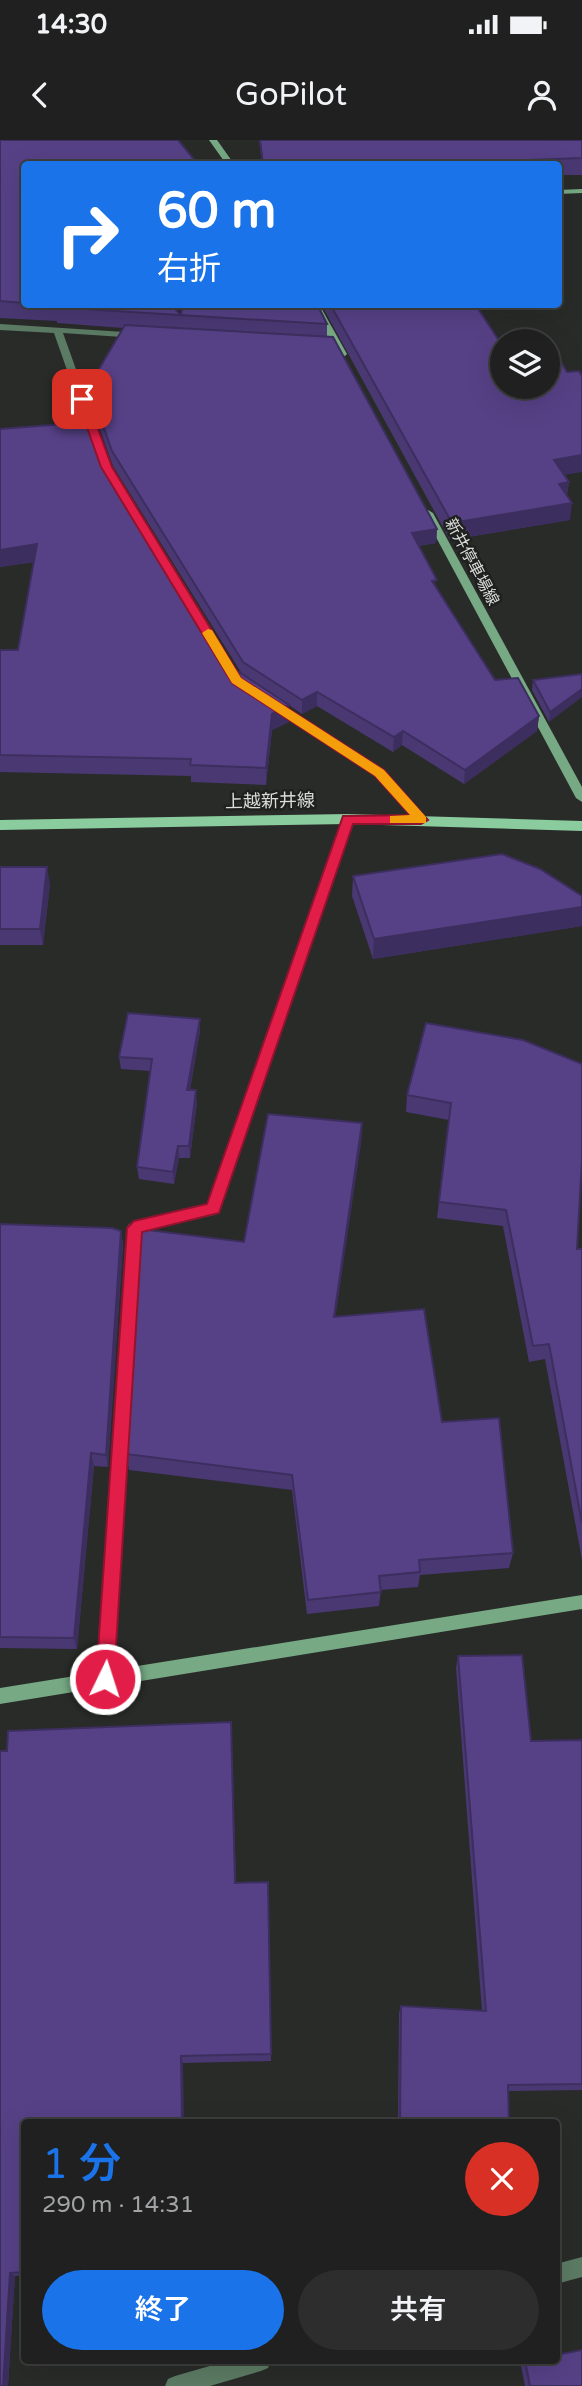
<!DOCTYPE html>
<html lang="ja">
<head>
<meta charset="utf-8">
<style>
	:root { --surface:#1f201f; --page:#2c2d2c; --text:#f1f3f6; --muted:#a1a3a4; --line:#3c3e3d; --accent:#1a73e8 }
	body { margin:0; font-family:"Varela Round","Noto Sans JP",sans-serif; background:var(--page); color:var(--text); height:100vh; display:flex; flex-direction:column; font-size:26px; white-space:nowrap }
	* { box-sizing:border-box; margin:0 }
	p { font-size:23px; color:var(--muted) }
	.icon { flex:none; width:38px; height:38px; fill:none; stroke:currentColor; stroke-width:2; stroke-linecap:round; stroke-linejoin:round }
	.map { position:relative; flex:1; overflow:hidden }
	.panel { position:absolute; left:21px; top:1979px; width:539px; height:245px; display:flex; flex-direction:column; background:var(--surface); border-radius:7px; box-shadow:0 7px 28px #0002,0 0 0 2px var(--line) }
	.panel>* { flex:none }
	.banner { position:absolute; left:21px; top:21px; width:541px; height:147px; border-radius:7px; box-shadow:0 7px 28px #0002,0 0 0 2px var(--line); background:#1a73e8; color:#fff; overflow:hidden }
	.tools { position:absolute; left:490px; top:189px; display:grid; gap:14px }
	.tools a { display:grid; place-items:center; width:70px; height:70px; border-radius:50%; background:var(--surface); box-shadow:0 7px 28px #0002,0 0 0 2px var(--line); font-size:35px }
	.pin { position:absolute; display:grid; place-items:center; width:60px; height:60px; color:#fff; margin:-30px; border-radius:14px; box-shadow:0 4px 10px #0006 }
	.me { position:absolute; width:77px; margin:-38px; rotate:4deg; stroke-linejoin:round; filter:drop-shadow(0 0 5px #0008) }
	.turn { display:flex; align-items:center; gap:24px; height:147px; padding:0 21px; font-size:32px }
	.turn .icon { width:91px; height:91px; stroke-width:2.5 }
	.turn b { display:block; font-size:49px; line-height:60px }
	.round { display:grid; place-items:center; flex:none; width:74px; height:74px; border-radius:37px; background:var(--page) }
	.head { display:flex; align-items:center; justify-content:space-between; height:119px; padding:0 21px }
	h1 { font-size:42px; font-weight:600; line-height:52px; color:var(--accent) }
	.cta { display:flex; gap:14px; margin-top:auto; padding:14px 21px }
	.cta a { flex:1; height:80px; border-radius:42px; background:var(--accent); color:#fff; font-size:28px; font-weight:600; line-height:80px; text-align:center }
	.cta a+a { background:var(--page); color:var(--text) }
	.status { display:flex; justify-content:space-between; align-items:center; height:49px; padding:0 35px; background:var(--surface); direction:ltr }
	.status svg { height:19px; fill:currentColor }
	header { display:flex; justify-content:space-between; align-items:center; height:91px; padding:0 21px; background:var(--surface); font-size:32px; font-weight:600 }
	.map>svg:first-child { display:block }
	.lines { fill:none; stroke-linecap:round; stroke-linejoin:round }
	.street { fill:#5c7b64; fill-rule:evenodd }
	.secondary { fill:#76a984; fill-rule:evenodd }
	.primary { fill:#8acc9d; fill-rule:evenodd }
	.wall { fill:#4a3873 }
	.shaded-wall { fill:#3c2e5e }
	.building { fill:#564186; stroke:#3c2e5e; stroke-width:2 }
	.route { fill:#e11d48; stroke:#92132f; stroke-width:2 }
	.slow { fill:#f59e0b }
	.labels { text-anchor:middle; dominant-baseline:central; stroke-width:5; stroke-linejoin:round; paint-order:stroke }
	.far-street-label { font-size:16px; fill:#dadbda; stroke:#1f211f }
	.street-label { font-size:18px; fill:#dadbda; stroke:#1f211f }
</style>
</head>
<body>
<div class="status"><b>14:30</b><svg viewBox="0 0 49 12"><path d="M0 12V9h3v3zM5 12V6h3v6zM10 12V3h3v9zM15 12V0h3v12zM26 1h20v11H26zM47 4h2v5h-2z"/></svg></div>
<header><svg class="icon" aria-label="back" viewBox="0 0 24 24"><path d="M15 5l-7 7 7 7"/></svg>GoPilot<svg class="icon" aria-label="person" viewBox="0 0 24 24"><circle cx="12" cy="8" r="4"/><path d="M4 21q1-7 8-7t8 7"/></svg></header>
<div class="map">
<svg width="582" height="2246" viewBox="0 0 582 2246">
	<rect width="100%" height="100%" fill="#292b29"/>
	<g class="lines">
		<g class="street">
			<polygon points="0,184 140,193 140,197 137,198 63,193 111,327 119,340 117,342 111,342 101,327 54,193 0,190"/>
			<polygon points="274,560 384,630 425,677 425,683 417,683 376,636 270,566 269,564"/>
			<polygon points="348,675 354,679 221,1069 219,1073 214,1075 141,1092 113,1539 111,1545 105,1547 99,1545 97,1539 127,1088 129,1084 134,1082 209,1065 342,679"/>
			<polygon points="582,2117 582,2137 556,2144 556,2124"/>
			<polygon points="227,2221 271,2221 268,2228 261,2231 210,2246 165,2246 168,2239 175,2236"/>
		</g>
		<g class="secondary">
			<polygon points="209,0 217,0 234,24 226,24"/>
			<polygon points="582,49 582,53 558,54 558,50"/>
			<polygon points="310,164 319,164 347,214 345,216 337,214"/>
			<polygon points="428,370 433,373 582,647 582,662 576,658 423,373"/>
			<polygon points="582,1455 582,1469 0,1564 0,1548"/>
		</g>
		<polygon class="primary" points="348,674 582,681 582,691 348,684 0,690 0,680"/>
	</g>
	<g class="wall">
		<polygon points="0,0 24,24 24,164 170,164 181,175 327,184 327,197 437,389 436,403 419,406 437,448 495,540 539,576 537,591 464,644 402,605 393,612 317,566 302,574 289,565 289,582 272,590 266,645 191,642 191,636 0,632 0,510 18,510 34,422 0,427 0,289 97,311 230,526 242,534 113,326 90,261 89,246 123,188 57,183 57,181 0,178"/>
		<polygon points="259,0 582,0 582,35 558,35 558,24 262,24"/>
		<polygon points="321,164 475,164 569,342 567,355 570,380 450,400"/>
		<polygon points="582,534 549,582 532,550 533,540"/>
		<polygon points="0,727 50,744 43,805 0,805"/>
		<polygon points="353,736 582,756 582,786 373,819 352,756"/>
		<polygon points="200,879 200,891 190,950 197,963 190,1018 179,1018 174,1044 139,1039 137,1027 150,931 121,929 119,917"/>
		<polygon points="426,883 577,1109 582,1109 582,1420 545,1219 529,1222 503,1086 437,1078 449,980 406,972 407,955"/>
		<polygon points="362,983 361,1002 335,1177 442,1282 513,1413 509,1428 420,1435 418,1447 381,1450 379,1466 307,1474 292,1350 129,1330 126,1314 244,1102"/>
		<polygon points="0,1084 121,1091 123,1105 108,1327 94,1326 77,1509 0,1508"/>
		<polygon points="458,1516 531,1601 582,1600 582,1950 508,1951 509,1983 398,1983 399,1873 401,1866 482,1871 456,1528"/>
		<polygon points="231,1582 236,1743 268,1742 271,1921 183,1923 24,1983 24,2135 15,2136 8,2246 0,1611"/>
		<polygon points="520,2221 556,2221 582,2246 525,2246"/>
	</g>
	<g class="shaded-wall">
		<polygon points="582,315 582,332 552,337 554,320"/>
		<polygon points="569,342 566,359 559,344"/>
		<polygon points="572,363 570,380 450,400 452,383"/>
		<polygon points="437,389 436,403 411,407 412,393"/>
		<polygon points="37,404 39,421 0,427 0,410"/>
		<polygon points="582,549 582,557 549,582 550,572"/>
		<polygon points="317,552 317,566 302,574 302,560"/>
		<polygon points="289,565 289,582 272,590 266,645 266,628 272,574"/>
		<polygon points="539,576 537,591 464,644 465,630"/>
		<polygon points="403,591 402,605 393,612 394,597"/>
		<polygon points="47,727 50,744 43,805 40,789"/>
		<polygon points="582,767 582,786 373,819 374,799"/>
		<polygon points="200,879 200,891 188,962 187,950"/>
		<polygon points="196,950 197,963 190,1018 189,1006"/>
		<polygon points="362,983 361,1002 333,1194 334,1177"/>
		<polygon points="178,1006 179,1018 174,1044 173,1032"/>
		<polygon points="121,1091 123,1105 108,1327 106,1315"/>
		<polygon points="91,1313 94,1326 77,1509 74,1498"/>
		<polygon points="231,1582 232,1594 236,1752 235,1743"/>
		<polygon points="181,1916 183,1923 184,1983 182,1983"/>
		<polygon points="10,2133 15,2136 8,2246 3,2246"/>
	</g>
	<g class="building">
		<polygon points="0,0 178,0 198,24 24,24 24,163 0,161"/>
		<polygon points="260,0 582,0 582,18 415,24 263,24"/>
		<polygon points="55,164 170,164 181,175 183,164 317,164 327,184 131,172 55,167"/>
		<polygon points="330,164 475,164 502,205 502,247 548,247 548,217 557,215 567,232 579,231 582,236 582,315 554,320 569,342 559,344 572,363 452,383"/>
		<polygon points="125,185 333,197 437,389 412,393 437,440 432,441 495,540 518,538 539,576 465,630 403,591 394,597 317,552 302,560 243,522 112,311 89,246"/>
		<polygon points="79,260 97,311 230,526 289,565 272,574 266,628 190,625 191,619 0,615 0,510 18,510 37,404 0,410 0,289 64,284"/>
		<polygon points="582,534 582,549 550,572 533,540"/>
		<polygon points="502,714 540,729 582,756 582,767 374,799 353,736"/>
		<polygon points="0,727 47,727 40,789 0,789"/>
		<polygon points="128,873 200,879 187,950 196,950 189,1006 178,1006 173,1032 137,1027 152,919 119,917"/>
		<polygon points="426,883 523,900 582,924 582,1019 577,1109 582,1109 582,1383 549,1204 533,1206 506,1070 439,1062 451,963 407,955"/>
		<polygon points="268,974 362,983 334,1177 424,1169 442,1282 499,1278 513,1413 419,1420 420,1432 379,1436 381,1452 308,1460 292,1335 126,1314 140,1089 244,1102"/>
		<polygon points="0,1084 112,1088 121,1091 106,1315 91,1313 74,1498 0,1497"/>
		<polygon points="522,1515 531,1601 582,1600 582,1944 508,1945 509,1983 400,1983 401,1866 486,1871 458,1516"/>
		<polygon points="231,1582 235,1743 268,1742 271,1914 181,1916 182,1983 24,1983 24,2132 10,2133 3,2246 0,2246 0,1611 7,1611 8,1591"/>
		<polygon points="582,2210 582,2246 530,2246 525,2221 556,2221 556,2215"/>
	</g>
	<polygon class="route" points="78,257 87,259 112,327 241,538 384,630 428,680 421,684 353,684 219,1073 142,1092 114,1539 111,1545 105,1548 98,1545 96,1539 127,1088 134,1081 207,1064 343,676 410,675 375,636 232,543 101,327 77,259"/>
	<polygon class="slow" points="208,489 212,490 241,538 384,630 426,677 426,683 390,683 390,676 410,675 375,636 232,543 202,493"/>
	<g class="labels">
		<g class="far-street-label">
			<text transform="translate(472 422) rotate(62)">新井停車場線</text>
		</g>
		<g class="street-label">
			<text transform="translate(270 661) rotate(-1)">上越新井線</text>
		</g>
	</g>
</svg>
<div class="tools">
<a><svg class="icon" aria-label="layers" viewBox="0 0 24 24"><path d="M12 4l9 5-9 5-9-5zM3 14l9 5 9-5"/></svg></a>
</div>
<div class="pin" style="left:82px;top:259px;background:#d93025"><svg class="icon" aria-label="arrive" viewBox="0 0 24 24"><path d="M6 21V4h12l-3 4 3 4H6"/></svg></div>
<svg class="me" style="left:105px;top:1539px" viewBox="-20 -20 40 40"><circle r="17" fill="#e11d48" stroke="#fff" stroke-width="3"/><path d="M0-11L8 9 0 5-8 9z" fill="#fff"/></svg>
<div class="banner">
<div class="turn"><svg class="icon" aria-label="right" viewBox="0 0 24 24"><path d="M7 20v-9h11M14 6l5 5-5 5"/></svg><div><b>60 m</b>右折</div></div>
</div>
<section class="panel">
<div class="head"><div><h1>1 分</h1><p>290 m · 14:31</p></div><a class="round" style="background:#d93025;color:#fff"><svg class="icon" aria-label="close" viewBox="0 0 24 24"><path d="M6 6l12 12M18 6L6 18"/></svg></a></div>
<div class="cta"><a>終了</a><a>共有</a></div>
</section>
</div>
</body>
</html>
